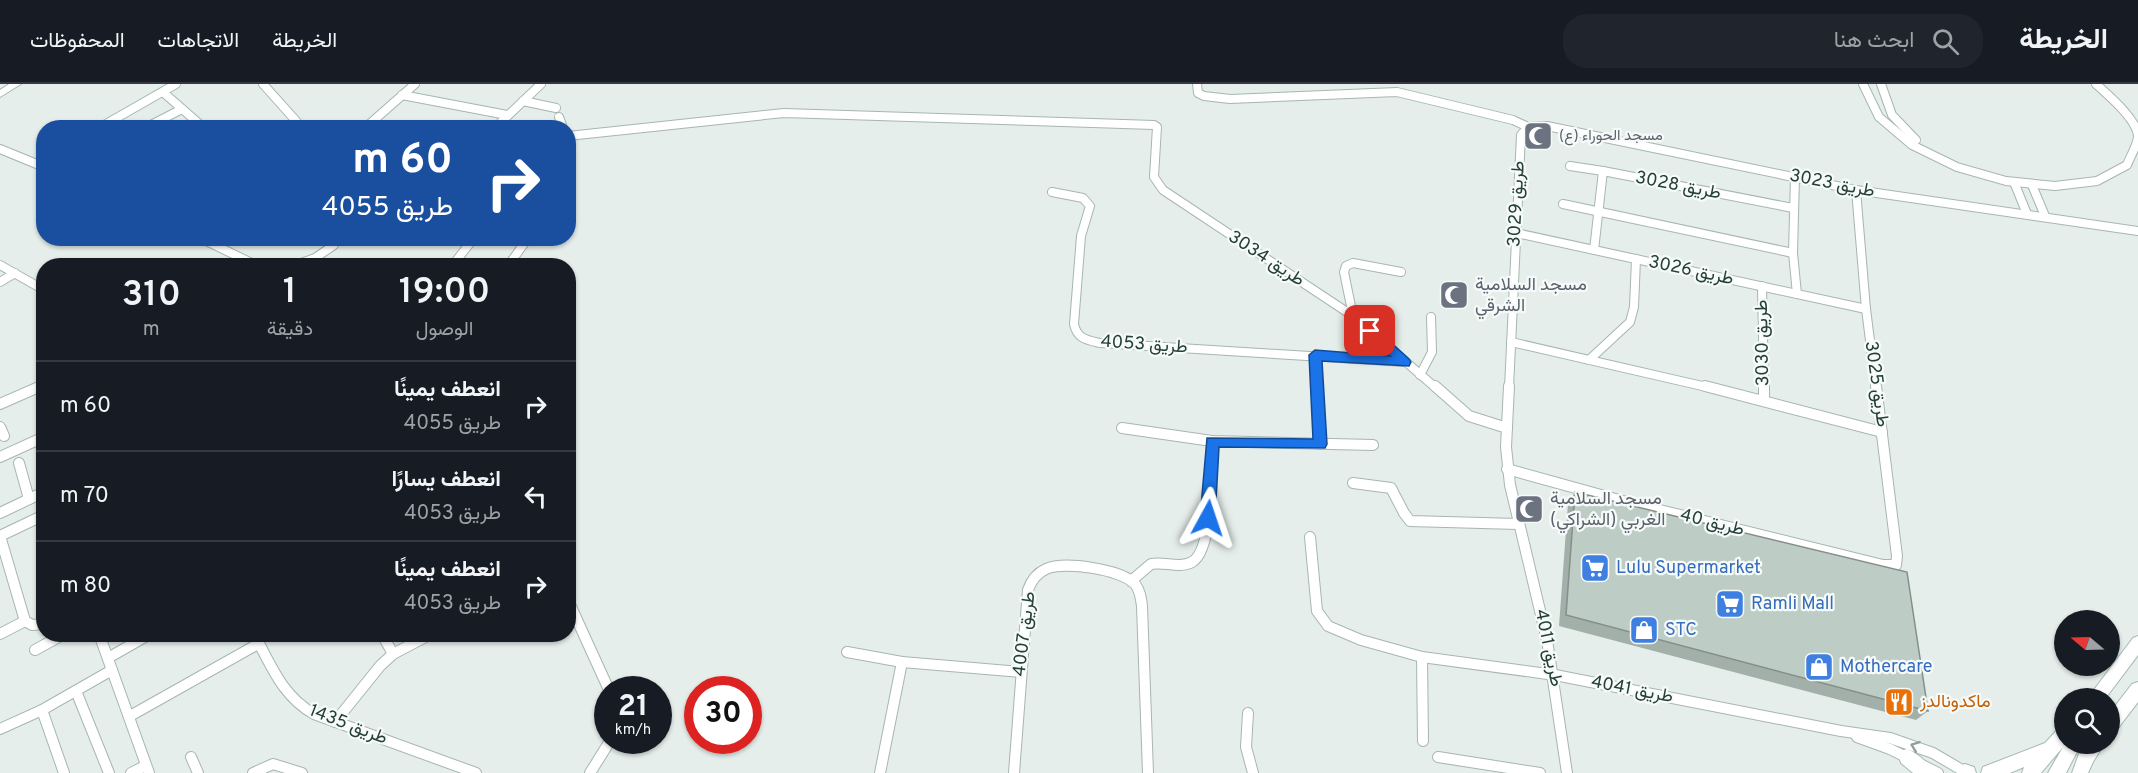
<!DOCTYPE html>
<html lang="ar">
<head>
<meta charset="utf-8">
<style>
	:root { --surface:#171b24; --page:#20242c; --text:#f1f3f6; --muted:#9ea1a6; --line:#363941 }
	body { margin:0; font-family:Overpass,Vazirmatn,sans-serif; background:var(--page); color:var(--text); direction:rtl; height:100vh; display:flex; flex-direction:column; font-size:22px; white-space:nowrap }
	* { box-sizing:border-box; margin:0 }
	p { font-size:20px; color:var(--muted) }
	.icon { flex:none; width:33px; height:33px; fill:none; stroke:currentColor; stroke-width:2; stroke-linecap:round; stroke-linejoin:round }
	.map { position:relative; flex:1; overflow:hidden; direction:ltr }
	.drawer { position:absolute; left:36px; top:174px; width:540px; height:384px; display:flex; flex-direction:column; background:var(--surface); border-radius:24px; box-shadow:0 2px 4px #0004; direction:rtl }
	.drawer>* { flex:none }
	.hud { position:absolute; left:36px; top:36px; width:540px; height:126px; border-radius:24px; box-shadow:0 2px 4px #0004; direction:rtl; background:#1a4fa0; color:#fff; overflow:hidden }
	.needle { width:39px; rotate:289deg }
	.fabs { position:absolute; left:2054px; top:526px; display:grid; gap:12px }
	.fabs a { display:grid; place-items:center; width:66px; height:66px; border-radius:50%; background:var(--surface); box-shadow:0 2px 4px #0004; font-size:30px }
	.speed { position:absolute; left:594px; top:592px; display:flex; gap:12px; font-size:30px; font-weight:700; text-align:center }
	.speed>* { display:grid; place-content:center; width:78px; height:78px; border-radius:50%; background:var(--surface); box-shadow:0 2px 4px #0004; line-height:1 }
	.speed small { font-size:15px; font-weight:400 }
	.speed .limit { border:9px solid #d22; background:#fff; color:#111 }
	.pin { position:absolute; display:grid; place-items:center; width:51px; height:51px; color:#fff; margin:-26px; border-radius:12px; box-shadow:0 3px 9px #0006 }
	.me { position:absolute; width:66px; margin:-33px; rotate:5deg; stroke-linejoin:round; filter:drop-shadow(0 0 4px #0008) }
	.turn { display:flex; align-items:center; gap:21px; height:126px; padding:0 24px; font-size:27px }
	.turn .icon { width:78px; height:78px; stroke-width:2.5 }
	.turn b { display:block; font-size:42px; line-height:51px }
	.eta { display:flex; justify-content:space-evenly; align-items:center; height:102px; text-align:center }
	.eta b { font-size:36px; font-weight:600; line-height:42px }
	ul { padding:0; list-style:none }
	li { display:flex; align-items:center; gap:18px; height:90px; padding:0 24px; border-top:2px solid var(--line) }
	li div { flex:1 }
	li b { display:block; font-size:22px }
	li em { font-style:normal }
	header { display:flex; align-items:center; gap:36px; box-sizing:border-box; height:84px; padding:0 30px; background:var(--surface); border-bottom:2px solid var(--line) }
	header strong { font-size:28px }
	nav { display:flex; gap:33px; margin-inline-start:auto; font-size:21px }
	.search { width:420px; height:54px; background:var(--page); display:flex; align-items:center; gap:15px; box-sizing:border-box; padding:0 21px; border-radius:24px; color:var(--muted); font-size:22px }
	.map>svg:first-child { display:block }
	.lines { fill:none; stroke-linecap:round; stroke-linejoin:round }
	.street-far1-casing { stroke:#a7b6b1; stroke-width:10 }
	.street-casing { stroke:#a7b6b1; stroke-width:12 }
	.secondary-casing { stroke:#a3b9b1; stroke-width:2 }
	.street-far1 { stroke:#fff; stroke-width:8 }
	.street { stroke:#fff; stroke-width:10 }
	.secondary { fill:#fff; fill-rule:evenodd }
	.wall { fill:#a3afa9 }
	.building { fill:#bdccc5; stroke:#848f8a; stroke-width:1.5 }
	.oneway { stroke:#92a09c }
	.route { fill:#1a73e8; stroke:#114b97; stroke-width:1.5 }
	.labels { text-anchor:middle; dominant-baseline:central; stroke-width:4.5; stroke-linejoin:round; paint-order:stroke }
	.far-worship-label { font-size:15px; fill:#5b616d; stroke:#f6faf8; text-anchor:start }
	.street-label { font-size:18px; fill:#244038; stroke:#f6faf8 }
	.worship-label { font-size:18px; fill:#5b616d; stroke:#f6faf8; text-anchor:start }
	.shop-label { font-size:18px; fill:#366cbe; stroke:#f6faf8; text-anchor:start }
	.food-label { font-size:18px; fill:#c56008; stroke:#f6faf8; text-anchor:start }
</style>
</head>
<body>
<header>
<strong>الخريطة</strong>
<div class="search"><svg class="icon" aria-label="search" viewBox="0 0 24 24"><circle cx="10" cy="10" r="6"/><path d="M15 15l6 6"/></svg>ابحث هنا</div>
<nav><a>الخريطة</a><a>الاتجاهات</a><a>المحفوظات</a></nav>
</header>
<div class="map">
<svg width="2138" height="689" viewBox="0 0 2138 689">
	<rect width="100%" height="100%" fill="#e5eeea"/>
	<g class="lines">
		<g class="street-far1-casing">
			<g id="street-far1">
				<polyline points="263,0 297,38"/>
				<polyline points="1197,0 1198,9 1204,12 1230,15 1397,8 1513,36 1528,43"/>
				<path d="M1863 0 1879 33 1912 61 1957 83 2006 97 2055 102 2097 97 2127 81C2130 73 2137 62 2138 53 2138 36 2108 11 2096 0"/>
				<polyline points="1881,0 1892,31 1916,56"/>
				<polyline points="164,9 204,44"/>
				<polyline points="402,11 507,31"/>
				<polyline points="523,17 556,24"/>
				<polyline points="559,33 563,44"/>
				<polyline points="1528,43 1547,42 1856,106 2138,147"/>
				<polyline points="99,44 176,0"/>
				<polyline points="145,44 182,25"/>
				<polyline points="365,44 415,0"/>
				<polyline points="495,44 541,0"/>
				<polyline points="568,52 784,29 1154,41 1157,43 1154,93 1163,106 1353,232 1436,304"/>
				<polyline points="0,65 44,83"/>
				<polyline points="1570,82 1603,87"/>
				<polyline points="1795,93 1793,169 1797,210"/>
				<polyline points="2014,98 2027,130"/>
				<polyline points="2032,101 2045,132"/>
				<polyline points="1856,106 1866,225 1876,304"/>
				<path d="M1052 108 1083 114 1090 122 1081 152 1074 240C1077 255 1087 256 1100 259L1404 278"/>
				<polyline points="1563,120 1793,169"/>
				<polyline points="1516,149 1866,225"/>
				<polyline points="200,154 258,182"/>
				<polyline points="1594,166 1603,87 1793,124"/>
				<polyline points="0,181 44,206"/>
				<polyline points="293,182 315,174 334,161 334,154"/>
				<polyline points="452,182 474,154"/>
				<polyline points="508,182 528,154"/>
				<polyline points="0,198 15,189"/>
				<polyline points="1762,202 1764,304"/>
				<polyline points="1353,232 1344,188 1346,182 1353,179 1401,188"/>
				<polyline points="1511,258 1711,304"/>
				<polyline points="1315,271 1317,304"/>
				<polyline points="1589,276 1630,238 1634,223 1636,175"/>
				<polyline points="1420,291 1432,268 1431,233"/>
				<polyline points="37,304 44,301"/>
				<polyline points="1509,304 1521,51 1528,43"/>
			</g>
		</g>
		<g class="street-casing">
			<g id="street">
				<polyline points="1317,302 1320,360"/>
				<polyline points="1435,302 1469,332 1507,344"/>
				<polyline points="1509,302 1506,363 1510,401 1547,556 1567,689"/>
				<polyline points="1705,302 1882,348"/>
				<polyline points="1764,302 1764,316"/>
				<polyline points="0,320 41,302"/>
				<polyline points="0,343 4,352"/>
				<polyline points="1122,344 1212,357 1373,361"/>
				<polyline points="0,373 44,353"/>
				<polyline points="19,379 29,415"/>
				<polyline points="1507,385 1619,416 1883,481 1896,481 1897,472 1876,302"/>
				<polyline points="1353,399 1391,404 1404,429 1410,437 1518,440"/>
				<polyline points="0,429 44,408"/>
				<polyline points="0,452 25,537 32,541 44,540"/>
				<polyline points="0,452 44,431"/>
				<polyline points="1310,453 1317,527 1328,542 1361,556 1422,573 1555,591 1841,647 1890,654 1933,669 1967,689"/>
				<path d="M1131 497 1151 480C1164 477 1179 485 1192 478 1214 466 1211 381 1212 357"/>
				<polyline points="568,516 609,606"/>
				<polyline points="0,550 25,537"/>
				<polyline points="99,550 149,689"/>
				<path d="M254 550C271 581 282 612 314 630L476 689"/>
				<polyline points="382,550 393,570"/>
				<polyline points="35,566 64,550"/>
				<polyline points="847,568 902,578 1020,588"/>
				<polyline points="1422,573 1423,657"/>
				<polyline points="108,574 150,550"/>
				<polyline points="76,607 109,689"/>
				<polyline points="42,626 64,689"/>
				<polyline points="1248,629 1246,663 1253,689"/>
				<polyline points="130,632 258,560"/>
				<polyline points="335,638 380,582 393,570 431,550"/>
				<polyline points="0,645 42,626 112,586"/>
				<polyline points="1857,653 1890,665 1938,689"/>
				<polyline points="191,673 198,689"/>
				<polyline points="1438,673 1540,689"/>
				<polyline points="131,689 145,682"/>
				<polyline points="253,689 273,680 302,689"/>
				<polyline points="590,689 610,657"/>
				<polyline points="880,689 902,578"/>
				<path d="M1014 689 1028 506C1031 497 1037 489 1046 485 1064 477 1121 485 1135 500 1140 506 1141 514 1142 522L1148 689"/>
			</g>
		</g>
		<g class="secondary-casing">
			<g id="secondary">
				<polygon points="9,0 21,0 0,13 0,6"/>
				<polygon points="2138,552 2138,571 2105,615 2087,615 2133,554"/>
				<polygon points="2138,598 2138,618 2115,648 2109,651 2109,630 2132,600"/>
				<polygon points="2064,642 2064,660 2081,660 2066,689 2048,689 2063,663 2041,689 2022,689 2024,683 2010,689 1981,689 1983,683 2045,659 2058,645"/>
				<polygon points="2086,660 2104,660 2093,678 2088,689 2072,689 2080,667"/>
				<path d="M1907 665C1917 669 1929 679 1933 689H1913L1901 679 1899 673 1901 667Z"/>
				<polygon points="1965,680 1974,683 1976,689 1957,689 1959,682"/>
			</g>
		</g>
		<use href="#street-far1" class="street-far1"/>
		<use href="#street" class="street"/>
		<use href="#secondary" class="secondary"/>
	</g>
	<polygon class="wall" points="1575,408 1928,627 1916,636 1559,542 1568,419"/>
	<polygon class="building" points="1575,408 1907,488 1928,627 1566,531"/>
	<defs><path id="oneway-chevron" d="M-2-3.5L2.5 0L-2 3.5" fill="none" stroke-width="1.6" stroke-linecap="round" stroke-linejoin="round" transform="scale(1.5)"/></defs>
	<use class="oneway" href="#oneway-chevron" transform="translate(1915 662) rotate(-159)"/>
	<polygon class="route" points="1370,243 1375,244 1409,275 1411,278 1409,282 1322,277 1327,360 1325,364 1219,363 1215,434 1213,438 1203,438 1200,434 1207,354 1313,355 1309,271 1315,266 1390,272 1366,250 1364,247"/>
	<defs>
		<g id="mosque-square" transform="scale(1.5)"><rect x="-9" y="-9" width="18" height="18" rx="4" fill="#6b7280" stroke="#f6faf8"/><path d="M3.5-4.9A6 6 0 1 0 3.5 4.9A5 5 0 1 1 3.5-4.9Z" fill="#fff"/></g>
		<g id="supermarket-square" transform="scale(1.5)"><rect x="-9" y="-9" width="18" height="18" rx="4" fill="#3f7fe0" stroke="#f6faf8"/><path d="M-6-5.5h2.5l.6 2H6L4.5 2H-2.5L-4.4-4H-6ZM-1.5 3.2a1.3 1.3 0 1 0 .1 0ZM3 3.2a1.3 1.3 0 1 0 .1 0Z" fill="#fff"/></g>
		<g id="shop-square" transform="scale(1.5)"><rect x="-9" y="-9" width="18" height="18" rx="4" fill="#3f7fe0" stroke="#f6faf8"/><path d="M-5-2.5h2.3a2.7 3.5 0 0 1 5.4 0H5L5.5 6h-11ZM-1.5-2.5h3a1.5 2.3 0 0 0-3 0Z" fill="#fff"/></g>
		<g id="restaurant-square" transform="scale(1.5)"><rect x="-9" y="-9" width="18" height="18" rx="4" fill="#e8710a" stroke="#f6faf8"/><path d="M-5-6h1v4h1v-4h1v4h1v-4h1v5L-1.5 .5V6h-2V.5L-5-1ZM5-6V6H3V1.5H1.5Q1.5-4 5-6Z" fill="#fff"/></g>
	</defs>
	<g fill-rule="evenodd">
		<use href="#mosque-square" x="1538" y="52"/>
		<use href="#mosque-square" x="1454" y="211"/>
		<use href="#mosque-square" x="1529" y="425"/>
		<use href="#supermarket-square" x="1595" y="484"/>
		<use href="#supermarket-square" x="1730" y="520"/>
		<use href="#shop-square" x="1644" y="546"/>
		<use href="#shop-square" x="1819" y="583"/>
		<use href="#restaurant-square" x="1899" y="618"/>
	</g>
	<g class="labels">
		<g class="far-worship-label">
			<text x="1559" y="52">مسجد الحوراء (ع)</text>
		</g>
		<g class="street-label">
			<text transform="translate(1832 100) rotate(11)">طريق 3023</text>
			<text transform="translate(1678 102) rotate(11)">طريق 3028</text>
			<text transform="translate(1517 120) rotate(-87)">طريق 3029</text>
			<text transform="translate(1266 175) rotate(33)">طريق 3034</text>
			<text transform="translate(1691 187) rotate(12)">طريق 3026</text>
			<text transform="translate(1763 259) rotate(-91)">طريق 3030</text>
			<text transform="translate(1144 261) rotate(4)">طريق 4053</text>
			<text transform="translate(1876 300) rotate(82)">طريق 3025</text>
			<text transform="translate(1712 439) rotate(14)">طريق 40</text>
			<text transform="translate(1025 550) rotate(-83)">طريق 4007</text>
			<text transform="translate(1548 564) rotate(78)">طريق 4011</text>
			<text transform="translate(1632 606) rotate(11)">طريق 4041</text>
			<text transform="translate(348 641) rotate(21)">طريق 1435</text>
		</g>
		<g class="worship-label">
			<text x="1475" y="201">مسجد السلامية<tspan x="1475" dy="21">الشرقي</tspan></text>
			<text x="1550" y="415">مسجد السلامية<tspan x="1550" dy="21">الغربي (الشراكي)</tspan></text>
		</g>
		<g class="shop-label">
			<text x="1616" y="484">Lulu Supermarket</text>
			<text x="1751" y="520">Ramli Mall</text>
			<text x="1665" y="546">STC</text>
			<text x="1840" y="583">Mothercare</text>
		</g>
		<g class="food-label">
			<text x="1920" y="618">ماكدونالدز</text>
		</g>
	</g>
</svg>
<div class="fabs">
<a><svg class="needle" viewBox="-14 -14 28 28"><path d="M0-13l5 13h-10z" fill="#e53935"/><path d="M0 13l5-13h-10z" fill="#9ea1a6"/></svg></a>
<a><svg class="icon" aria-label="search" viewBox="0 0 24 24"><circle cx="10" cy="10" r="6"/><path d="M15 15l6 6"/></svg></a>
</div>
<div class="speed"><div>21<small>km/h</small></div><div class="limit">30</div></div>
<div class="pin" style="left:1370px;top:247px;background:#d93025"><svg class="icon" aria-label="arrive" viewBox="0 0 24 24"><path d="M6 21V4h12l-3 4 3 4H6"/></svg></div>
<svg class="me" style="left:1208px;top:434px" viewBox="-20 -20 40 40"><path d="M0-17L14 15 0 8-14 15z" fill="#1a73e8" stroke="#fff" stroke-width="4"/></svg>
<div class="hud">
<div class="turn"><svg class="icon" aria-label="right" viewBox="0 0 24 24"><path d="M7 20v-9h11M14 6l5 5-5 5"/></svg><div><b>60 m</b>طريق 4055</div></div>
</div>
<section class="drawer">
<div class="eta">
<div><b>19:00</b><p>الوصول</p></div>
<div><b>1</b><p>دقيقة</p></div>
<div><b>310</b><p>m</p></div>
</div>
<ul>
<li><svg class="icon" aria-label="right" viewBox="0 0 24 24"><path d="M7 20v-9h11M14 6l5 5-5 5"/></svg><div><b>انعطف يمينًا</b><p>طريق 4055</p></div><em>60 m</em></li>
<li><svg class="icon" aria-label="left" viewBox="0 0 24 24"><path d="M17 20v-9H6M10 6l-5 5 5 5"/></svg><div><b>انعطف يسارًا</b><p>طريق 4053</p></div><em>70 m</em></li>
<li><svg class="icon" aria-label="right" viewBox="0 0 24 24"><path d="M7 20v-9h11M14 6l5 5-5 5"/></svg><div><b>انعطف يمينًا</b><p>طريق 4053</p></div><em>80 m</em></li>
</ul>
</section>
</div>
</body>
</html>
